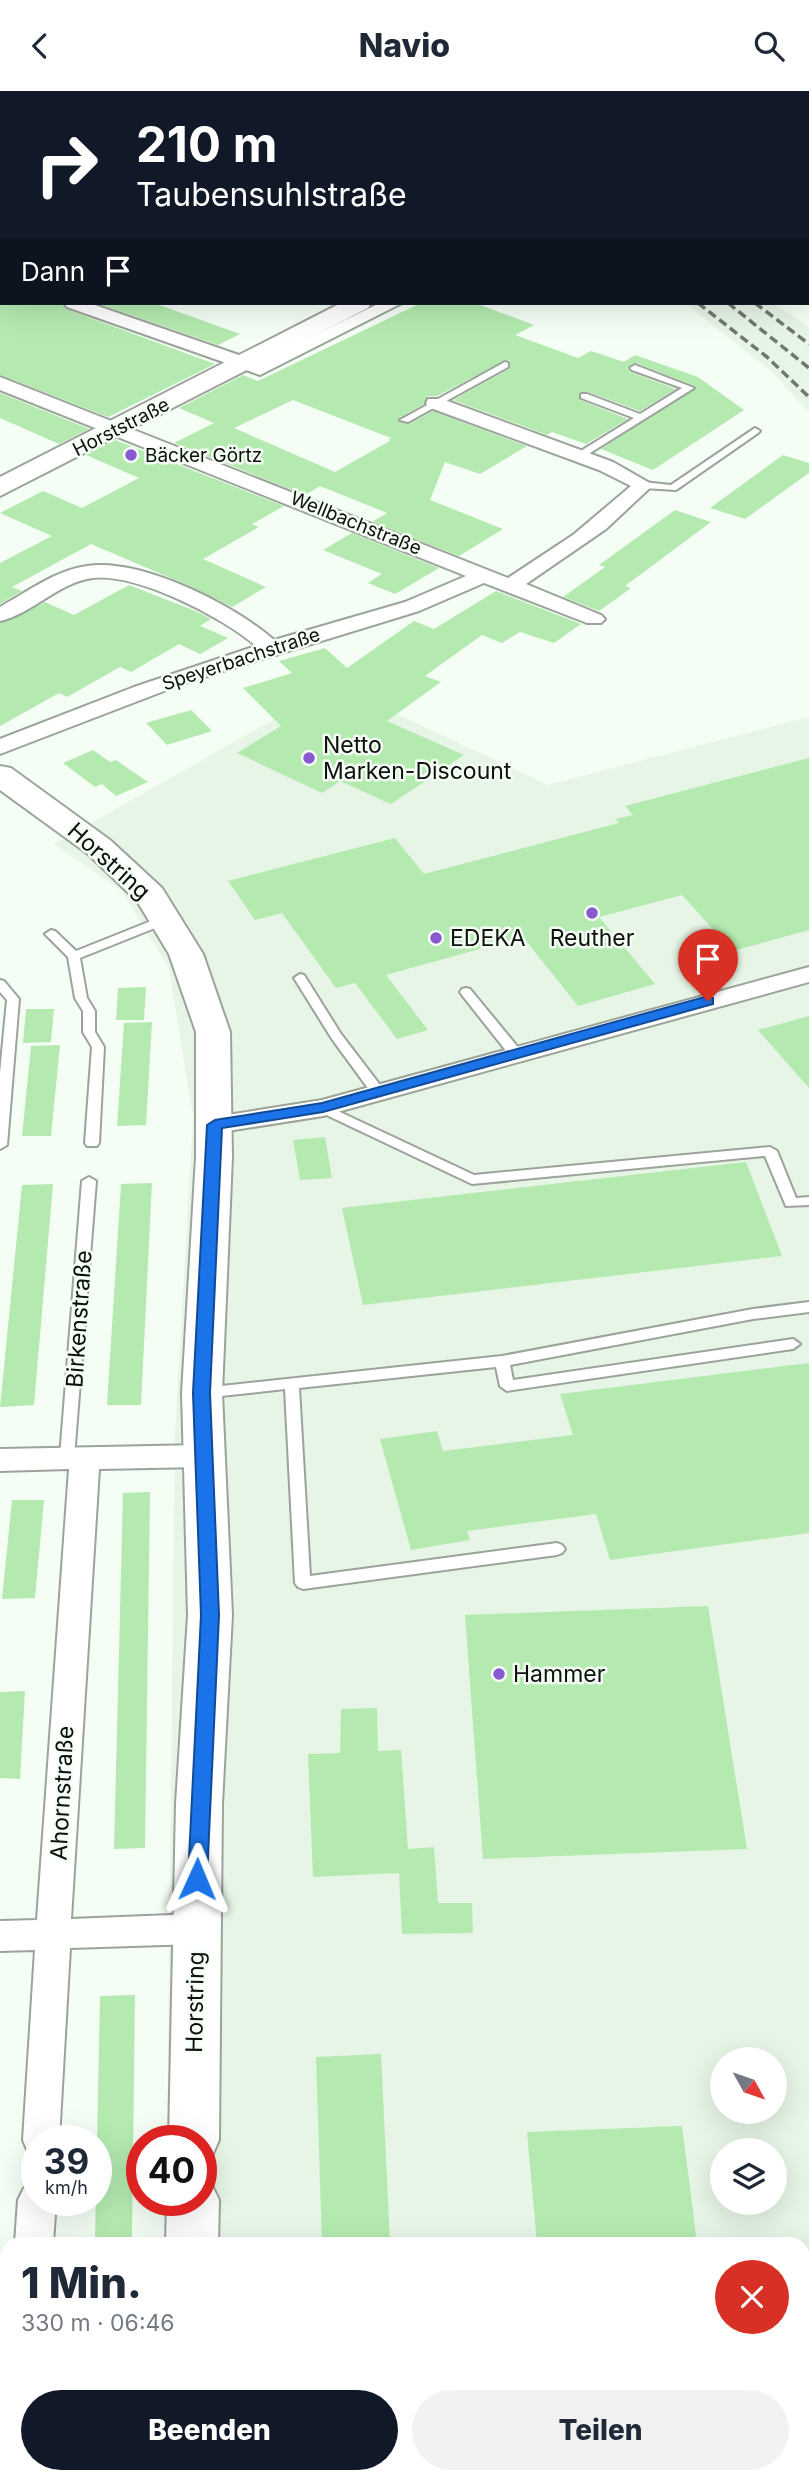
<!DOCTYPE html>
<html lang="de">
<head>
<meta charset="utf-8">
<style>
	:root { --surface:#fff; --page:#f2f2f3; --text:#1f2937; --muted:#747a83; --accent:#111827 }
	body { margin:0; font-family:Inter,sans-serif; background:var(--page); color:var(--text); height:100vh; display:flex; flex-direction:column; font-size:26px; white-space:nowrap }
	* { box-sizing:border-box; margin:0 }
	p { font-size:23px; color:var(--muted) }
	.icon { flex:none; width:38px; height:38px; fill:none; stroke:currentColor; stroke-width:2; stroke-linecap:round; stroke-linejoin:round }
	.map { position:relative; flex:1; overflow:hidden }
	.drawer { position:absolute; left:0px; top:2146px; width:810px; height:247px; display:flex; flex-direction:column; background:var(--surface); border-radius:21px 21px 0 0; box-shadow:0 7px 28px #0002 }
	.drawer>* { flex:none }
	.guide { position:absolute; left:0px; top:0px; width:810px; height:214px; box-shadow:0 7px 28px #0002; background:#111827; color:#fff; overflow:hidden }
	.needle { width:46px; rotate:130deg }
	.tools { position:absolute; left:710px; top:1956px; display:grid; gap:14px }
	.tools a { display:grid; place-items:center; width:77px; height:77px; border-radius:50%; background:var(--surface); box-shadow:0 7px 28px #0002; font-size:35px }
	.speed { position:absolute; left:21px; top:2034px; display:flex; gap:14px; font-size:35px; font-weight:700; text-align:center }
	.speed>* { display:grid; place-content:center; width:91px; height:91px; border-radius:50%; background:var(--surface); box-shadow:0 7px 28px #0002; line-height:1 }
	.speed small { font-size:18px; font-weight:400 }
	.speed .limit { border:10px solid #d22; background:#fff; color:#111 }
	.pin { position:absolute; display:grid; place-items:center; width:60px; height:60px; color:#fff; margin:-72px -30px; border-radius:50% 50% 50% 0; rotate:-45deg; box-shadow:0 0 7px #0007 }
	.pin .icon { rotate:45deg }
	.me { position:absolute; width:77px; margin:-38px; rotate:1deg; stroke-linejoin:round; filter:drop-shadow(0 0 5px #0008) }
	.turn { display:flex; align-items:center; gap:24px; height:147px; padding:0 21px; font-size:32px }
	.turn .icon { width:91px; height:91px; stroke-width:2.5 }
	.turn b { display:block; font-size:49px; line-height:60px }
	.then { display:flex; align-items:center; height:66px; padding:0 21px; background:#0003; gap:14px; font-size:26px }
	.round { display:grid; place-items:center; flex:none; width:74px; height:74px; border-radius:37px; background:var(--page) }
	.head { display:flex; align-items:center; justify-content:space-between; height:119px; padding:0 21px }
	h1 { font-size:42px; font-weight:800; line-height:52px }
	.action { display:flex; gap:14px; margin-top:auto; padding:14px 21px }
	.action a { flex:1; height:80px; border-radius:42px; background:var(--accent); color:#fff; font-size:28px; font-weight:800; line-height:80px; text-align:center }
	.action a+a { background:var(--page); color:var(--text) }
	header { display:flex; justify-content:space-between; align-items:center; height:91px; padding:0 21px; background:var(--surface); font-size:32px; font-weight:800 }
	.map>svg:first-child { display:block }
	.built { fill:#e6f5e5; fill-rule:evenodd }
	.green { fill:#e9e2fc }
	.building { fill:#b4eab0; fill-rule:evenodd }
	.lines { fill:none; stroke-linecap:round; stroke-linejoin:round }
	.lane-casing { stroke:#9ba39a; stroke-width:4 }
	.street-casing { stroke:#9ba39a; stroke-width:4 }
	.secondary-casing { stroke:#9ba39a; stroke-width:4 }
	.lane { fill:#fff; fill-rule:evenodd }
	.street { fill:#fff; fill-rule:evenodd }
	.secondary { fill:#fff; fill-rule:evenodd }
	.rail { stroke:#717771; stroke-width:3.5; stroke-dasharray:9 4.5; stroke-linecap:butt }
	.route { fill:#1a73e8; stroke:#114b97; stroke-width:2 }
	.poi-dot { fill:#8959d2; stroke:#f5fef4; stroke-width:2.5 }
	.labels { text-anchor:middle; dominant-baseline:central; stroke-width:5; stroke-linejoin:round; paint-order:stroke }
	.far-street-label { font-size:19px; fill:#0d100d; stroke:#f5fef4 }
	.far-poi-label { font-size:19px; fill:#0d100d; stroke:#f5fef4; text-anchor:start }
	.poi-label { font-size:23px; fill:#0d100d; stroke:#f5fef4; text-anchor:start }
	.street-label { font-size:23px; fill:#0d100d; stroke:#f5fef4 }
</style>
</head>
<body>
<header><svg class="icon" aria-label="back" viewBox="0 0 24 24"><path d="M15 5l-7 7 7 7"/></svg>Navio<svg class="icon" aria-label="search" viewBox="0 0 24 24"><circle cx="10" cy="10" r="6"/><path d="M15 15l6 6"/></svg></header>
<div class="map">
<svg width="809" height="2391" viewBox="0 0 809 2391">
	<rect width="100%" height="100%" fill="#f5fef4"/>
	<g class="built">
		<polygon points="221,0 682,0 686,2 227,2"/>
		<polygon points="685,212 772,212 809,236 809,321 772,281"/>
		<path d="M335 594 548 694 809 626V2391H163V2385H803V2152H166V2109H201V2049H167L175 1343 193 1026 169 877 122 800 54 753ZM723 1969H775V2021H723ZM723 2060H775V2112H723Z"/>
	</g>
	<polygon class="green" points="0,0 221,0 227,2 2,2 2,69"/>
	<g class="building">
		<polygon points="0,212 61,212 66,218 215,273 108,326 0,284"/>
		<polygon points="96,212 154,212 240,243 218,254"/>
		<path d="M421 212H475L534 234 515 244 578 267 591 260 624 271 635 264 698 286 744 319 653 379 601 358 696 296 636 272 627 277 630 281 676 298 640 320 588 301H579L580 309 628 328 586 353 552 341 547 344 453 309 509 278 510 270 506 269 437 305H428L424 313 399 327 398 330 409 333 433 320 527 355 480 383 445 371 430 409 503 438 459 465 372 431 387 422 320 395 305 404 174 352 214 332 179 317 243 284 258 290ZM293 309 391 347 388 349 390 350 335 381 234 337Z"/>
		<polygon points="0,302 87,337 89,338 59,353 0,327"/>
		<polygon points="115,349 284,415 252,433 259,436 203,468 266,496 232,516 187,494 91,453 12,496 22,500 0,513 0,472 52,445 0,422 43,400 82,417 139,387 86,364"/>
		<polygon points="783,364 809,372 809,382 745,428 710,417"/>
		<polygon points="675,419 711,431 625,495 631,497 599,520 563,506 605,476 599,474"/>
		<polygon points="352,442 439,477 395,503 368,492 382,483 323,459"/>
		<polygon points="129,494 198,521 211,528 200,535 228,547 200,563 179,553 131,581 120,576 67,606 59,602 0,635 0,532 45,511 74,524"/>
		<polygon points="496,500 581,533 554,552 520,541 502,552 482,544 425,585 441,591 387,630 464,664 391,713 340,690 322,702 237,662 281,635 243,597 292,582 279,570 325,557 347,577 414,530 434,538"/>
		<polygon points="191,619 212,640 167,654 146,632"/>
		<polygon points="93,659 110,671 116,669 148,691 116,705 102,693 95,696 63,672"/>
		<polygon points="809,667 809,839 733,860 682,804 599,826 655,893 578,915 523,846 386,884 428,939 397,948 355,892 336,897 282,822 255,829 228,790 395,747 424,783 619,732 615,728 633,724 625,715"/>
		<polygon points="146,896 144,929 116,929 118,897"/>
		<polygon points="26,918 54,918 51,951 23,952"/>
		<polygon points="809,925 809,997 758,939"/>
		<polygon points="152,931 146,1034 117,1035 124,932"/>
		<polygon points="60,954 51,1045 22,1045 31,955"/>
		<polygon points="325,1046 332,1087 300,1089 293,1049"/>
		<polygon points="746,1071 782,1165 363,1214 342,1117"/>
		<polygon points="152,1092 141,1314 107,1314 121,1093"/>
		<polygon points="53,1093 34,1314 0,1316 22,1094"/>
		<polygon points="809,1272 809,1442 610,1469 596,1423 467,1440 470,1449 411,1459 380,1348 437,1340 443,1360 573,1344 560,1303"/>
		<polygon points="150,1401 145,1757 114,1758 123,1402"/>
		<polygon points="12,1409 44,1409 35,1507 2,1508"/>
		<polygon points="708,1515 747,1758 483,1768 465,1524"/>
		<polygon points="25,1600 20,1688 0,1687 0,1601"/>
		<polygon points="377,1617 378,1660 401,1659 408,1758 434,1756 438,1812 472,1812 473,1842 402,1843 399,1782 313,1786 308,1663 340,1662 341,1618"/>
		<polygon points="135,1904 132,2146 95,2148 100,1905"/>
		<polygon points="381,1963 390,2152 322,2152 316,1966"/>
		<polygon points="682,2035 697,2152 537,2152 527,2041"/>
	</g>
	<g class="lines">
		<g class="lane-casing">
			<g id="lane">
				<polygon points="368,0 380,0 382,2 370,2"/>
				<polygon points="614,0 626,0 628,2 616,2"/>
				<polygon points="505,271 508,272 508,276 408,331 400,329"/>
				<polygon points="635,274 694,297 582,367 576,367 576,363 634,327 581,307 581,303 587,303 640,323 682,297 632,279 630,277"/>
				<polygon points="755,337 760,340 758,342 676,399 643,397 638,394 643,391 671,394"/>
				<polygon points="166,824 172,828 170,831 80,867 87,907 95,920 95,941 104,956 99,1052 97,1055 87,1055 85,1052 92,956 83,941 83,920 75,907 68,866 45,843 51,839 55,840 76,860"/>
				<polygon points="300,883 304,884 341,943 383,998 384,1001 383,1004 373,1004 332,948 294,887"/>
				<polygon points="0,889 4,890 19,908 7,1054 0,1058 0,982 7,909 0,901"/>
				<polygon points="466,897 470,898 521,960 522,963 521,966 511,966 462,904 460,901 462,898"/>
				<polygon points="323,1013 474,1084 770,1056 777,1060 796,1107 809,1106 809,1114 786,1115 765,1065 472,1093 318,1020 316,1017"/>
				<polygon points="89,1086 96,1090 74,1366 72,1370 62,1370 60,1366 82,1090"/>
				<polygon points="809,1211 809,1221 753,1228 510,1274 513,1289 793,1248 800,1253 793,1258 507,1300 500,1295 496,1276 299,1297 310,1485 557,1452 562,1454 565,1458 562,1462 557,1464 303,1498 298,1496 295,1492 285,1298 203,1307 196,1302 203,1297 502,1265 753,1218"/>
				<rect x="384" y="2385" width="20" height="6"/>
			</g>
		</g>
		<g class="street-casing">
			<g id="street">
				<polygon points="684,0 701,0 703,2 685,2"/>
				<polygon points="792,0 809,0 809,1 790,2"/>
				<polygon points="0,70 2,71 2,81 0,80"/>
				<rect x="808" y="140" width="1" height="10"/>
				<rect x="0" y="179" width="2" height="11"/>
				<polygon points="64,212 89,212 259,271 380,212 402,212 260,284 67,216"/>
				<path d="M0 286 508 487 573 444 631 395 599 379 428 316 426 312 428 308H442L613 371 653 394 606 438 526 493 601 524 605 528 601 532H587L484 492 419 520 185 592 0 663V648L134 596 256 555C223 526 131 478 87 488 55 495 31 523 0 530V516C27 501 56 479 87 475 142 467 234 514 274 549L405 511 466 485 0 299Z"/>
				<polygon points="809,876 809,891 323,1025 215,1042 206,1040 202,1034 206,1028 215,1026 322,1009"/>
				<polygon points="202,1354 213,1357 217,1365 213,1373 202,1376 99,1378 71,1828 196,1823 208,1828 213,1838 208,1848 196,1853 70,1857 59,2049 37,2049 37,2064 28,2061 23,2049 35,1859 0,1860 0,1830 37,1829 69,1378 0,1380 0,1358"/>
				<polygon points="37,2092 37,2109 56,2109 53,2152 15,2152 18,2109 24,2097"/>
				<polygon points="803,2321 809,2321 809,2359 803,2360"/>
				<polygon points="7,2370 7,2385 38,2385 38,2391 0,2391 0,2380"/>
			</g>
		</g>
		<g class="secondary-casing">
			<g id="secondary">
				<polygon points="706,0 729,0 730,2 708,2"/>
				<polygon points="741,0 769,0 770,2 743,2"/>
				<rect x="808" y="8" width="1" height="12"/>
				<polygon points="341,212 371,212 368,217 0,405 0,386"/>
				<polygon points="0,675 11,677 110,749 162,797 203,863 230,941 232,1066 222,1302 232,1524 222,1713 219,2049 212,2065 201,2069 201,2049 169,2049 176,1713 188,1524 182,1302 196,1066 196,941 169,863 137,810 88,763 0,699"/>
				<polygon points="201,2088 211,2092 219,2109 218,2152 166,2152 167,2109 201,2109"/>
				<rect x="164" y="2385" width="56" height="6"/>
			</g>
		</g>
		<use href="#lane" class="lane"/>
		<use href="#street" class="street"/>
		<use href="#secondary" class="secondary"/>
		<g class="rail">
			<polyline points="253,0 258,2"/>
			<polyline points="270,0 276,2"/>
			<polyline points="288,0 293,2"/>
			<polyline points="311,0 318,2"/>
			<polyline points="698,212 767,266 809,306"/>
			<polyline points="728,212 809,277"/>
			<polyline points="755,212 809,253"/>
		</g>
	</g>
	<polygon class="route" points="708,905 713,907 713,913 323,1021 222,1037 210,1302 219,1524 207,1788 204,1794 191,1794 188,1788 201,1524 193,1302 207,1034 215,1029 322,1012"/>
	<g class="poi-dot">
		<circle cx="131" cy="364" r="7"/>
		<circle cx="309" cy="667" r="7"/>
		<circle cx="592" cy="822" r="7"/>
		<circle cx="436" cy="847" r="7"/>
		<circle cx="499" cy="1583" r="7"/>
	</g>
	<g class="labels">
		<g class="far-street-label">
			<text transform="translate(121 336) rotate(-27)">Horststraße</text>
			<text transform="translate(356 432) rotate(22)">Wellbachstraße</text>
			<text transform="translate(241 568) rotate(-18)">Speyerbachstraße</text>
		</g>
		<g class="far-poi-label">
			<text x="145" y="364">Bäcker Görtz</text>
		</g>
		<g class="poi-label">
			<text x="323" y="654">Netto<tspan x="323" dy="26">Marken-Discount</tspan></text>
			<text x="450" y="847">EDEKA</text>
			<text x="592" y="847" text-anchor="middle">Reuther</text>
			<text x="513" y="1583">Hammer</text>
		</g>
		<g class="street-label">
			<text transform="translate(109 770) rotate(42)">Horstring</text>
			<text transform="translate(79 1228) rotate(-86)">Birkenstraße</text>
			<text transform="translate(62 1702) rotate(-87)">Ahornstraße</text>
			<text transform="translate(195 1911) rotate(-89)">Horstring</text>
		</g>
	</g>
</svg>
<div class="tools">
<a><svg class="needle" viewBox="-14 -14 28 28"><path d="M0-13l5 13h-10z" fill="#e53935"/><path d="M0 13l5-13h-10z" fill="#747a83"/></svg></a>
<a><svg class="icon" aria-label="layers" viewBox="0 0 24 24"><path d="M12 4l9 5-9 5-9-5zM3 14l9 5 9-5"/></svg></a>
</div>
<div class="speed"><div>39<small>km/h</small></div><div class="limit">40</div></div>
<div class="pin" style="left:708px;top:910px;background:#d93025"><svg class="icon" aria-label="arrive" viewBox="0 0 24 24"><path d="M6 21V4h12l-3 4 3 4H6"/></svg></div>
<svg class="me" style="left:197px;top:1788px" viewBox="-20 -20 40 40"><path d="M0-17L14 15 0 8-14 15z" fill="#1a73e8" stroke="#fff" stroke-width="4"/></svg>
<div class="guide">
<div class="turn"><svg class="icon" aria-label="right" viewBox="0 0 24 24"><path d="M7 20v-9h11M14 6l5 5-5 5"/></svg><div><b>210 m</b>Taubensuhlstraße</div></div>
<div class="then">Dann<svg class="icon" aria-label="arrive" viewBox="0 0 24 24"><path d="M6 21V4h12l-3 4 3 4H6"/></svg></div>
</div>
<section class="drawer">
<div class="head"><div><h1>1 Min.</h1><p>330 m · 06:46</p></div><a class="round" style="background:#d93025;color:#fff"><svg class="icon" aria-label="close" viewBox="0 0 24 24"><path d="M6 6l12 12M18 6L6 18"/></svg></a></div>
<div class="action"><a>Beenden</a><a>Teilen</a></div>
</section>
</div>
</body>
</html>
